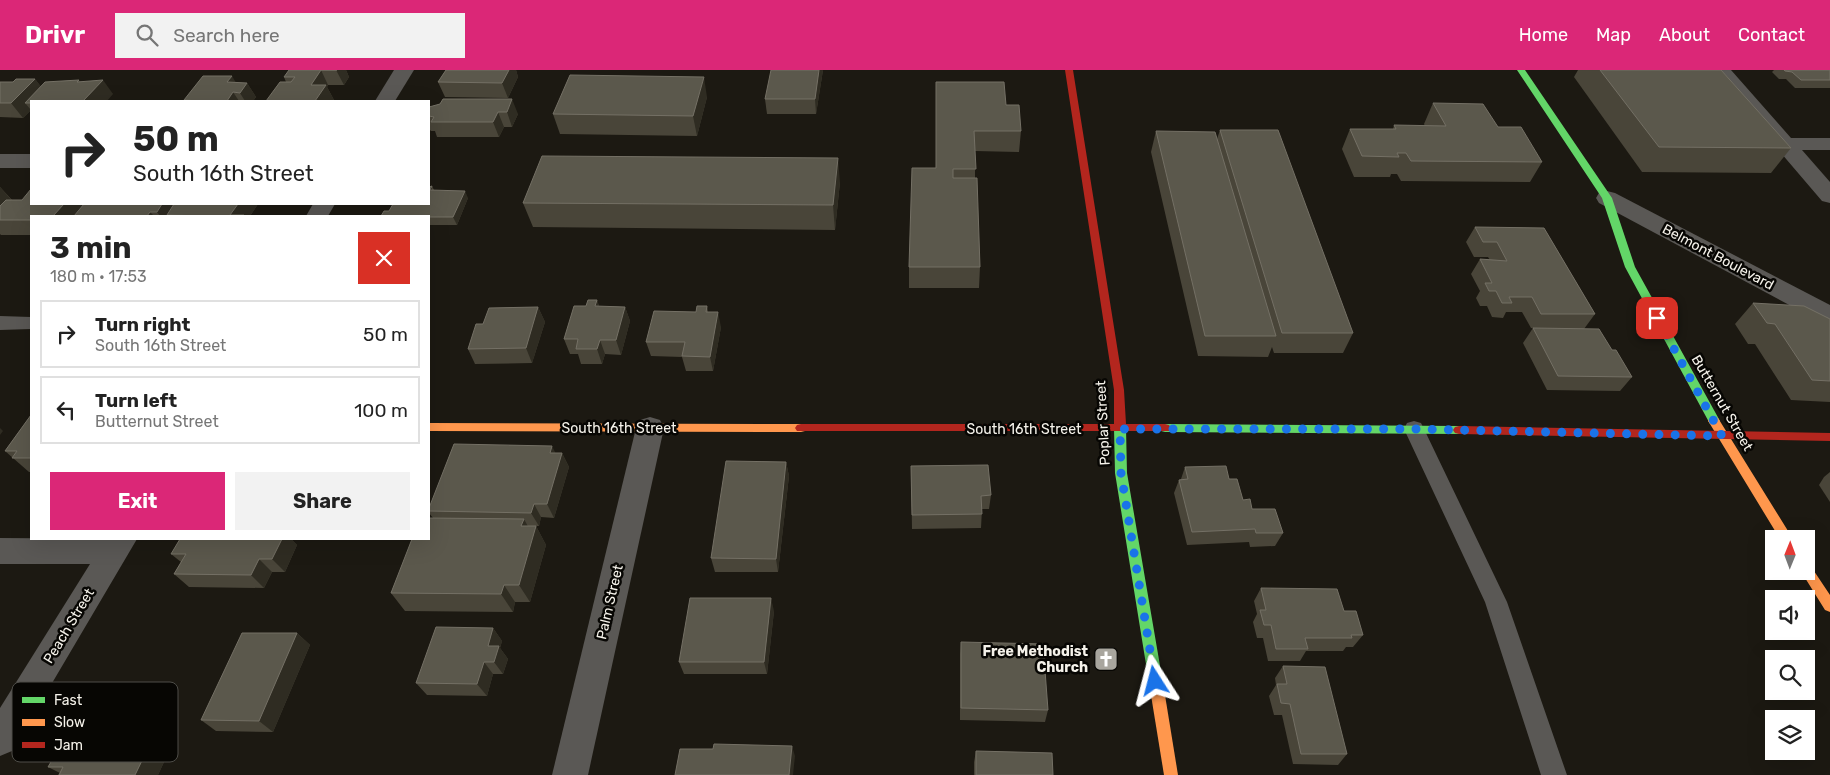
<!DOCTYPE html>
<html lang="en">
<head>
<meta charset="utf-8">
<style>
	:root { --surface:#fff; --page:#f2f2f2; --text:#222; --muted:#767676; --line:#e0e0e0; --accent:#db2777 }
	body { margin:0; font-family:Rubik,sans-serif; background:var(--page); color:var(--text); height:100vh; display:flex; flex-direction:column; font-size:19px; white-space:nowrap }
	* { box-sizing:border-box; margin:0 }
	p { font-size:16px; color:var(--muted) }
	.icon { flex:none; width:28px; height:28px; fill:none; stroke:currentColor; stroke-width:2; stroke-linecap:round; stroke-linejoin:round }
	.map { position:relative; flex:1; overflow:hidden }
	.side { position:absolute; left:30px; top:145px; width:400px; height:325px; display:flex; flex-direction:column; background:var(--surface); border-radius:0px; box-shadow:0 5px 20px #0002 }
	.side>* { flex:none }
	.guide { position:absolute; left:30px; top:30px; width:400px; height:105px; border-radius:0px; box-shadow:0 5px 20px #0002; background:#fff; color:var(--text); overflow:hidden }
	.needle { width:32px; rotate:1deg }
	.controls { position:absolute; left:1765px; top:460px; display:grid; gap:10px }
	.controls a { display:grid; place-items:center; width:50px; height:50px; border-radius:0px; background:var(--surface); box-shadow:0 5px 20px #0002; font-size:25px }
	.pin { position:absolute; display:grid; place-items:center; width:42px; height:42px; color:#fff; margin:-21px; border-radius:10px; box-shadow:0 2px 8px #0006 }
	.me { position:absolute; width:55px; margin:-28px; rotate:351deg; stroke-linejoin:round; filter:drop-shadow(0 0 4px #0008) }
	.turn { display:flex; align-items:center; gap:18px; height:105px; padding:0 20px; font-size:22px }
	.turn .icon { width:65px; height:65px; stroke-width:2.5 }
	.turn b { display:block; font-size:35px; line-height:42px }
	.round { display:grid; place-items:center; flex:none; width:52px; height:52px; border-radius:0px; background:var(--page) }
	.overview { display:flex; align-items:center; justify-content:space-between; height:85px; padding:0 20px }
	h1 { font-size:30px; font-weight:700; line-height:38px }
	.action { display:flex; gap:10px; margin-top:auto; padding:10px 20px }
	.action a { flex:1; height:58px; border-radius:0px; background:var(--accent); color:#fff; font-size:20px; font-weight:700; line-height:58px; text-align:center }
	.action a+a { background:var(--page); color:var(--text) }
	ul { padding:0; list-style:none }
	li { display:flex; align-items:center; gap:15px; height:68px; margin:0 10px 8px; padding:0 10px; border:2px solid var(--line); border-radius:0px }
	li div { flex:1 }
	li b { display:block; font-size:19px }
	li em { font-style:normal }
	header { display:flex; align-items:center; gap:30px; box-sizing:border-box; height:70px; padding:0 25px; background:var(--accent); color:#fff }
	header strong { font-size:24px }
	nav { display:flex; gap:28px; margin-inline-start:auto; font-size:18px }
	.search { width:350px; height:45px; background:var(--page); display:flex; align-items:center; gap:12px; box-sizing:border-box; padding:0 18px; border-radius:0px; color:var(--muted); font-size:19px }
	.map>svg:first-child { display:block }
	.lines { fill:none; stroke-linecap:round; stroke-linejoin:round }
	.lane { fill:#5a5855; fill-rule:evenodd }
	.street { fill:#5a5855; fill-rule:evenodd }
	.fast { fill:#63d668; fill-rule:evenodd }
	.slow { fill:#ff974d; fill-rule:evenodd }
	.jam { fill:#b3261e; fill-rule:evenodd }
	.wall { fill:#494539 }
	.shaded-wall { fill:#2f2c22 }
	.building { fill:#5b584c; stroke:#747065 }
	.route { stroke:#1a73e8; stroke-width:9; stroke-dasharray:0 16.2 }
	.labels { text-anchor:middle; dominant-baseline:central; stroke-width:5; stroke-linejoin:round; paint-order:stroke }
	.street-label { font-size:14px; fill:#f5f2ea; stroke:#070603 }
	.poi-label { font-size:14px; font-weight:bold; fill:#f5f2ea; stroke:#070603; text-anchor:end }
	.key { fill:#070603; stroke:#4e4d48; stroke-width:1 }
	.key-label { font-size:14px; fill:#f5f2ea }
</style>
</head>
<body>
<header>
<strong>Drivr</strong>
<div class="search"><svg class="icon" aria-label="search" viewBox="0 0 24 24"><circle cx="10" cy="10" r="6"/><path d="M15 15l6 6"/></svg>Search here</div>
<nav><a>Home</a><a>Map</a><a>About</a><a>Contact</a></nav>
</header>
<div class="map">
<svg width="1830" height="705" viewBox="0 0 1830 705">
	<rect width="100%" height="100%" fill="#1c1912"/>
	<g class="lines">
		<g class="lane">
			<polygon points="0,246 31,247 31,259 0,260"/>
			<polygon points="1414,351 1421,353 1424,359 1507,532 1567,705 1541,705 1485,532 1404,359 1407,353"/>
		</g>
		<g class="street">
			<polygon points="394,0 414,0 395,31 375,31"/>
			<polygon points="1710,0 1731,0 1791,68 1830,68 1830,80 1802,80 1830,112 1830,133 1822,131"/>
			<rect x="0" y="84" width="31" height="14"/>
			<polygon points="1607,121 1615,123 1830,235 1830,255 1821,252 1599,133 1596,128 1599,123"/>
			<polygon points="313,134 335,134 328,146 306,146"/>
			<polygon points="650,347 660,350 664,358 588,705 552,705 636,358 640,350"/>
			<polygon points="0,468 137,469 12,681 0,686 0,638 90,494 0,494"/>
		</g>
		<g class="fast">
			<polygon points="1517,0 1525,0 1612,128 1635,197 1720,351 1718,354 1710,354 1625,197 1602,128"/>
			<polygon points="1120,354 1124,355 1126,358 1127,403 1164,619 1162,624 1157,625 1152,624 1150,619 1115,403 1114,358 1116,355"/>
			<polygon points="1165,354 1459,356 1463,357 1465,360 1463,363 1459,364 1165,362 1161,361 1159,358 1161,355"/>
		</g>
		<g class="slow">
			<polygon points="1714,347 1718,348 1793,469 1780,469 1710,354 1708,351 1710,348"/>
			<polygon points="429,353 801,354 805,355 807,358 805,361 801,362 429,361"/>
			<polygon points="1806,494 1810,495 1830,525 1830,542 1825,540 1802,503 1801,501 1806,501"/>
			<polygon points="1157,613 1162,614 1164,619 1178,705 1164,705 1150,619 1152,614"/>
		</g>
		<g class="jam">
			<polygon points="1065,0 1073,0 1124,320 1126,354 1165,354 1169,355 1171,358 1169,361 797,361 795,358 797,355 801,354 1114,354 1114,320"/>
			<polygon points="1459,356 1830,363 1830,371 1459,364 1455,363 1453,360 1455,357"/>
		</g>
	</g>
	<g class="wall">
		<polygon points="289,0 346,0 349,7 344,15 328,15 327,17 334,30 333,31 266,31 286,12 284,7"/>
		<polygon points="446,0 516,0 518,7 508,28 445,27 438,12"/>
		<polygon points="823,0 816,44 767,44 765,29"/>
		<polygon points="1578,0 1721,0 1791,78 1771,103 1642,102 1574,7"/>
		<polygon points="1774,0 1830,0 1830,18 1795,18 1786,9 1779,9 1772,2"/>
		<polygon points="35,9 41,17 80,12 113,24 31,31 31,41 31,40 23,48 0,47 0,12 13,12"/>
		<polygon points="936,12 1006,35 1021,61 1019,82 975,81 975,108 980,197 979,218 909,218 909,197 936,98"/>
		<polygon points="236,13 247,13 256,27 253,31 184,31 184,30"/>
		<polygon points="707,27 697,66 560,64 553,44"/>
		<polygon points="443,29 518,44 512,57 504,57 499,67 437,67 435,61 431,61 429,59 429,37 440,34"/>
		<polygon points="1433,33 1498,57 1542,92 1530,112 1401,111 1397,104 1391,104 1390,107 1354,107 1342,79 1350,59 1393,59 1394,55 1425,56 1424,54"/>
		<polygon points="1220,60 1353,263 1343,283 1274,283 1272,277 1268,287 1198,286 1151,82 1156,61 1217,69"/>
		<polygon points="840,112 835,160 533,157 523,133"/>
		<polygon points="432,116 434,120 468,128 457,155 429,155 429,146"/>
		<polygon points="0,117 12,130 31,134 258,134 250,146 31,146 31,165 1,165 0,164"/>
		<polygon points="1475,157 1544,158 1595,244 1584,259 1612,280 1632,307 1620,321 1547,320 1523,273 1533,258 1531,258 1522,242 1506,242 1503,248 1492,247 1487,236 1480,236 1476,228 1480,221 1471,204 1480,189 1490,190 1488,187 1474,187 1466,172"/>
		<polygon points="597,230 599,236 625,237 630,251 621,285 605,284 602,294 581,294 578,284 570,284 564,269 586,236"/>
		<polygon points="1753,233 1830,249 1830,332 1791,330 1755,274 1748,274 1735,254"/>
		<polygon points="707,236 708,242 721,257 713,301 686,301 682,287 651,286 646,272"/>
		<polygon points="538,237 545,252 532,293 475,294 468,279 483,254"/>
		<polygon points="31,345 31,402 29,402 5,381"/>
		<polygon points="555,383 562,383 569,397 554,448 541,447 539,456 528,456 536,456 546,475 530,532 515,532 513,542 405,541 391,523 433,448 429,443 429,438"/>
		<polygon points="786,392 789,406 778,502 715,502 711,488"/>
		<polygon points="911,396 991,425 989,439 982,439 981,458 912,459"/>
		<polygon points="1185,397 1243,430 1252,439 1283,463 1275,476 1250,477 1249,472 1187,475 1174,423 1179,410 1181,409"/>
		<polygon points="1830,402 1830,432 1819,415 1824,407"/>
		<polygon points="180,469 291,469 297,475 285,502 272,502 264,518 189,517 174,504 181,492 171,484"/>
		<polygon points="1261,518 1344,541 1363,565 1353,577 1346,577 1343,581 1306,581 1300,591 1268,591 1263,568 1257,568 1253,552 1257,544 1254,531"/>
		<polygon points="774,541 767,604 684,604 679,592"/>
		<polygon points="493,558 502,571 500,578 508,589 503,604 493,604 487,626 427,625 416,613"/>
		<polygon points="297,563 310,575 273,662 216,661 201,650"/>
		<polygon points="961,572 1048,640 1045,652 960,650 960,584"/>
		<polygon points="1283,596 1347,684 1338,695 1293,694 1282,645 1274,645 1269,626 1276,615 1275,608"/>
		<polygon points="152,670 169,681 158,705 58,705 60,703 48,697 73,680"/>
		<polygon points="976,681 1053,705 974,705 974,692"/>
	</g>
	<g class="shaded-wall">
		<polygon points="321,0 328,15 327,17 334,30 333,31 315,31 311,15"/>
		<polygon points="335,0 346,0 349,7 344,15 336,0"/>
		<polygon points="509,0 516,0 518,7 508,28 502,13"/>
		<polygon points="819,0 823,0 816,44 815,29"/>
		<polygon points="232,6 241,21 247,13 256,27 253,31 245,31 240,23 227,12"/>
		<polygon points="704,7 707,27 697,66 693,46"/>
		<polygon points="35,9 47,24 25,33 31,40 23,48 11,33"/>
		<polygon points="79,10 89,25 103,10 113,24 107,31 83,31 77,12"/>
		<polygon points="233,22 239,31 227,31"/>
		<polygon points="512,29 518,44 512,57 507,42"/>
		<polygon points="498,42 504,57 499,67 493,52"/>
		<polygon points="838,88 840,112 835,160 833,135"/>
		<polygon points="0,117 15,134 0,150"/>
		<polygon points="465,121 468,128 457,155 453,147"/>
		<polygon points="64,134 88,134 78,146 53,146"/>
		<polygon points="162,134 182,134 167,145 168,146 160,146 157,142"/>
		<polygon points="238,134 258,134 250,146 231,146 230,145"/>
		<polygon points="150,142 154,146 147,146"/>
		<polygon points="597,230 602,245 595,236"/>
		<polygon points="538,237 545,252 532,293 526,278"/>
		<polygon points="625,237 630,251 621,285 616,270"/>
		<polygon points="718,242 721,257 713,301 710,287"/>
		<polygon points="600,270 605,284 602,294 597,279"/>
		<polygon points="0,358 3,361 0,365"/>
		<polygon points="552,376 559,390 550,383"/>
		<polygon points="562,383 569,397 554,448 547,434"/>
		<polygon points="786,392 789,406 778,502 776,489"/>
		<polygon points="534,434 541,447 539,456 531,443"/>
		<polygon points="524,449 533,466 536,456 546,475 530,532 519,515 521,456"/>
		<polygon points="277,469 291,469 297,475 285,502 272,489"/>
		<polygon points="259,489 272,502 264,518 251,505"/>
		<polygon points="504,515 515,532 513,542 501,524"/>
		<polygon points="771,528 774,541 767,604 764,592"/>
		<polygon points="493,558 502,571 500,578 508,589 503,604 494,592 488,576"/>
		<polygon points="297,563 310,575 273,662 259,651"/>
		<polygon points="484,592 493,604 487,626 477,614"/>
		<polygon points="152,670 169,681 158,705 135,705"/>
		<polygon points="792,676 795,686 793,705 789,705"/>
	</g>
	<g class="building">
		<polygon points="289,0 337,0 321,0 311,15 326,15 315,31 266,31 280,12 291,12 295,7 284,7"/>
		<polygon points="446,0 509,0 502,13 438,12"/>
		<polygon points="771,0 819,0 815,29 765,29"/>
		<polygon points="1600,0 1721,0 1791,78 1659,77"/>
		<polygon points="1784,0 1830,0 1830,10 1801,10 1792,2 1785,1"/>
		<polygon points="570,5 704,7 693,46 553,44"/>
		<polygon points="203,6 232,6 227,12 247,13 240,23 233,22 227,31 199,31 184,30"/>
		<polygon points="16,9 35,9 11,33 0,33 0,12 13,12"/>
		<polygon points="79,10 77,12 103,10 83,31 31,31 31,33 25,33 45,12"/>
		<polygon points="936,12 1004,12 1006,35 1019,35 1021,61 974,61 976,99 953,99 953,108 977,108 980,197 909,197 912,98 936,98"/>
		<polygon points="443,29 512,29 507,42 498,42 493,52 431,52 434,47 429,46 429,37 440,34"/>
		<polygon points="1433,33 1483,34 1498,57 1521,57 1542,92 1411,91 1406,83 1397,83 1399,87 1362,86 1350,59 1396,59 1394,55 1446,56"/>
		<polygon points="1220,60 1278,60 1353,263 1282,263"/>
		<polygon points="1156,61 1215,62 1276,266 1205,266"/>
		<polygon points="542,86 838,88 833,135 523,133"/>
		<polygon points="432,116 430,120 465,121 453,147 429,147 429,146 381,146 384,141 389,141 393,134 429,134 429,117"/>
		<polygon points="31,119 31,134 64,134 53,146 31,146 31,150 0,150 0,136 6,130 22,130"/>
		<polygon points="84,134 162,134 157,142 150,142 147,146 74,146"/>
		<polygon points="174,134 238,134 230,145 244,145 243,146 205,146 206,146 167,145"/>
		<polygon points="1475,157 1544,158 1595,244 1541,244 1532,227 1509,227 1512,233 1502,233 1496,221 1489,221 1485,213 1492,213 1480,189 1507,191 1497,172 1483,172"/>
		<polygon points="588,230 597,230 595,236 625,237 616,270 600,270 597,279 576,279 578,269 564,269 574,236 586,236"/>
		<polygon points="1753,233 1804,236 1830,249 1830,311 1812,310 1775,254 1767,253"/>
		<polygon points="697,236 707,236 706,242 718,242 710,287 682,286 685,272 646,272 654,241 696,242"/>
		<polygon points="538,237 526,278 468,279 476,254 483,254 489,238"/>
		<polygon points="1533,258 1599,259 1612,280 1616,280 1632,307 1558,306"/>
		<polygon points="31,345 31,388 12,388 17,381 5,381"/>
		<polygon points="454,374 552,376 550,383 562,383 547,434 534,434 531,443 429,441 429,438"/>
		<polygon points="726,391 786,392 776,489 711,488"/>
		<polygon points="988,395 991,425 981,426 982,444 912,445 911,396"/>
		<polygon points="1226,396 1229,409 1237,409 1243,430 1250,429 1252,439 1275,439 1283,463 1256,463 1255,459 1192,462 1179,410 1188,409 1185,397"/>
		<polygon points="429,448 524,449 521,456 536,456 519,515 504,515 501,524 391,523 412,469 429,469"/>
		<polygon points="180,469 282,469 272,489 259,489 251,505 174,504 186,484 171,484"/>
		<polygon points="1261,518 1337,519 1344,541 1356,541 1363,565 1351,565 1352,568 1305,568 1308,579 1276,579 1271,555 1264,555 1260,540 1266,540"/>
		<polygon points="690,528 771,528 764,592 679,592"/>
		<polygon points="436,557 493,558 488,576 499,576 494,592 484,592 477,614 416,613"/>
		<polygon points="242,563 297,563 259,651 201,650"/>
		<polygon points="961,572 1043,574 1048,640 961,638"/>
		<polygon points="1283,596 1325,597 1347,684 1301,684 1290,634 1281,633 1277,614 1287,614"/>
		<polygon points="78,670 152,670 135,705 59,705 63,697 48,697 58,680 73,680"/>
		<polygon points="714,674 792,676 789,705 675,705 680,679 713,679"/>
		<polygon points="976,681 1052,683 1053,705 976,705"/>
	</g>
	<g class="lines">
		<polyline class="route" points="1155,611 1121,403 1120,359 1414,359 1722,366 1657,248"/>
	</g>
	<defs>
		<g id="church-square" transform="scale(1.25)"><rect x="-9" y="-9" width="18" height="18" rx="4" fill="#a9a69e" stroke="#070603"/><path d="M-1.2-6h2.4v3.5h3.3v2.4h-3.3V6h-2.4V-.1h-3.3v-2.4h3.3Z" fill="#fff"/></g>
	</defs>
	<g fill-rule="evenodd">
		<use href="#church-square" x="1106" y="589"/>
	</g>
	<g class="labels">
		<g class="street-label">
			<text transform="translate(1718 187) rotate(28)">Belmont Boulevard</text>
			<text transform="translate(1722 333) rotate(60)">Butternut Street</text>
			<text transform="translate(1103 353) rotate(-93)">Poplar Street</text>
			<text x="619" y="358">South 16th Street</text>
			<text x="1024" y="359">South 16th Street</text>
			<text transform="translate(610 532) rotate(-77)">Palm Street</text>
			<text transform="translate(69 556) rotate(-59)">Peach Street</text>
		</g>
		<g class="poi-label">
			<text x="1088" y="581">Free Methodist<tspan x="1088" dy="16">Church</tspan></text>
		</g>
	</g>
	<rect x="12" y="612" width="166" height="80" rx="8" class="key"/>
	<rect x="22" y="627" width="23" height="6" fill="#63d668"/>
	<rect x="22" y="649" width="23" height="7" fill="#ff974d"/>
	<rect x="22" y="672" width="23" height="6" fill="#b3261e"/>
	<g class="key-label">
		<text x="54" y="635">Fast</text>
		<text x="54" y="657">Slow</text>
		<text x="54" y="680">Jam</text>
	</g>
</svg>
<div class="controls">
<a><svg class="needle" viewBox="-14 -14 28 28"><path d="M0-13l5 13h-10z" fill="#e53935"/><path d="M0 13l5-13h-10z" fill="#767676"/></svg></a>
<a><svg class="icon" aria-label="sound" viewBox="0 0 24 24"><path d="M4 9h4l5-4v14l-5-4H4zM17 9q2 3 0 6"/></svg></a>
<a><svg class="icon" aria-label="search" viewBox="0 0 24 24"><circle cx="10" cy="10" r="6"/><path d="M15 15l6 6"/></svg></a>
<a><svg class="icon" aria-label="layers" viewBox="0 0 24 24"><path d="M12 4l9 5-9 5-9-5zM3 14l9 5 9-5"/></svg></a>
</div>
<div class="pin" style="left:1657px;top:248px;background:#d93025"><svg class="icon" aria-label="arrive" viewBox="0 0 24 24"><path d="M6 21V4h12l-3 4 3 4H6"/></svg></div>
<svg class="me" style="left:1155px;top:611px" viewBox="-20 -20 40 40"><path d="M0-17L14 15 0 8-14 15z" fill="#1a73e8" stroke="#fff" stroke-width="4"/></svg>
<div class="guide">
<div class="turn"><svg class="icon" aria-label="right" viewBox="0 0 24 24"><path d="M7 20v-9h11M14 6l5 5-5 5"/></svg><div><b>50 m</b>South 16th Street</div></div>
</div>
<section class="side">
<div class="overview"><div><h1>3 min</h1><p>180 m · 17:53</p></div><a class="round" style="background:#d93025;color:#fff"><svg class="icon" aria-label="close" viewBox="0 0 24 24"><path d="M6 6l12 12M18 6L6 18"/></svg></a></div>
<ul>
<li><svg class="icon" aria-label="right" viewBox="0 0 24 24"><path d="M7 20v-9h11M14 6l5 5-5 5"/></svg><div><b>Turn right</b><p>South 16th Street</p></div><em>50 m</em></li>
<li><svg class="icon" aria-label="left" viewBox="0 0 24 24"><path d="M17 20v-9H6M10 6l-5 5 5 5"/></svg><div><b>Turn left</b><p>Butternut Street</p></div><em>100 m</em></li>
</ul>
<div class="action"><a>Exit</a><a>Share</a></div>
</section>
</div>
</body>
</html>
